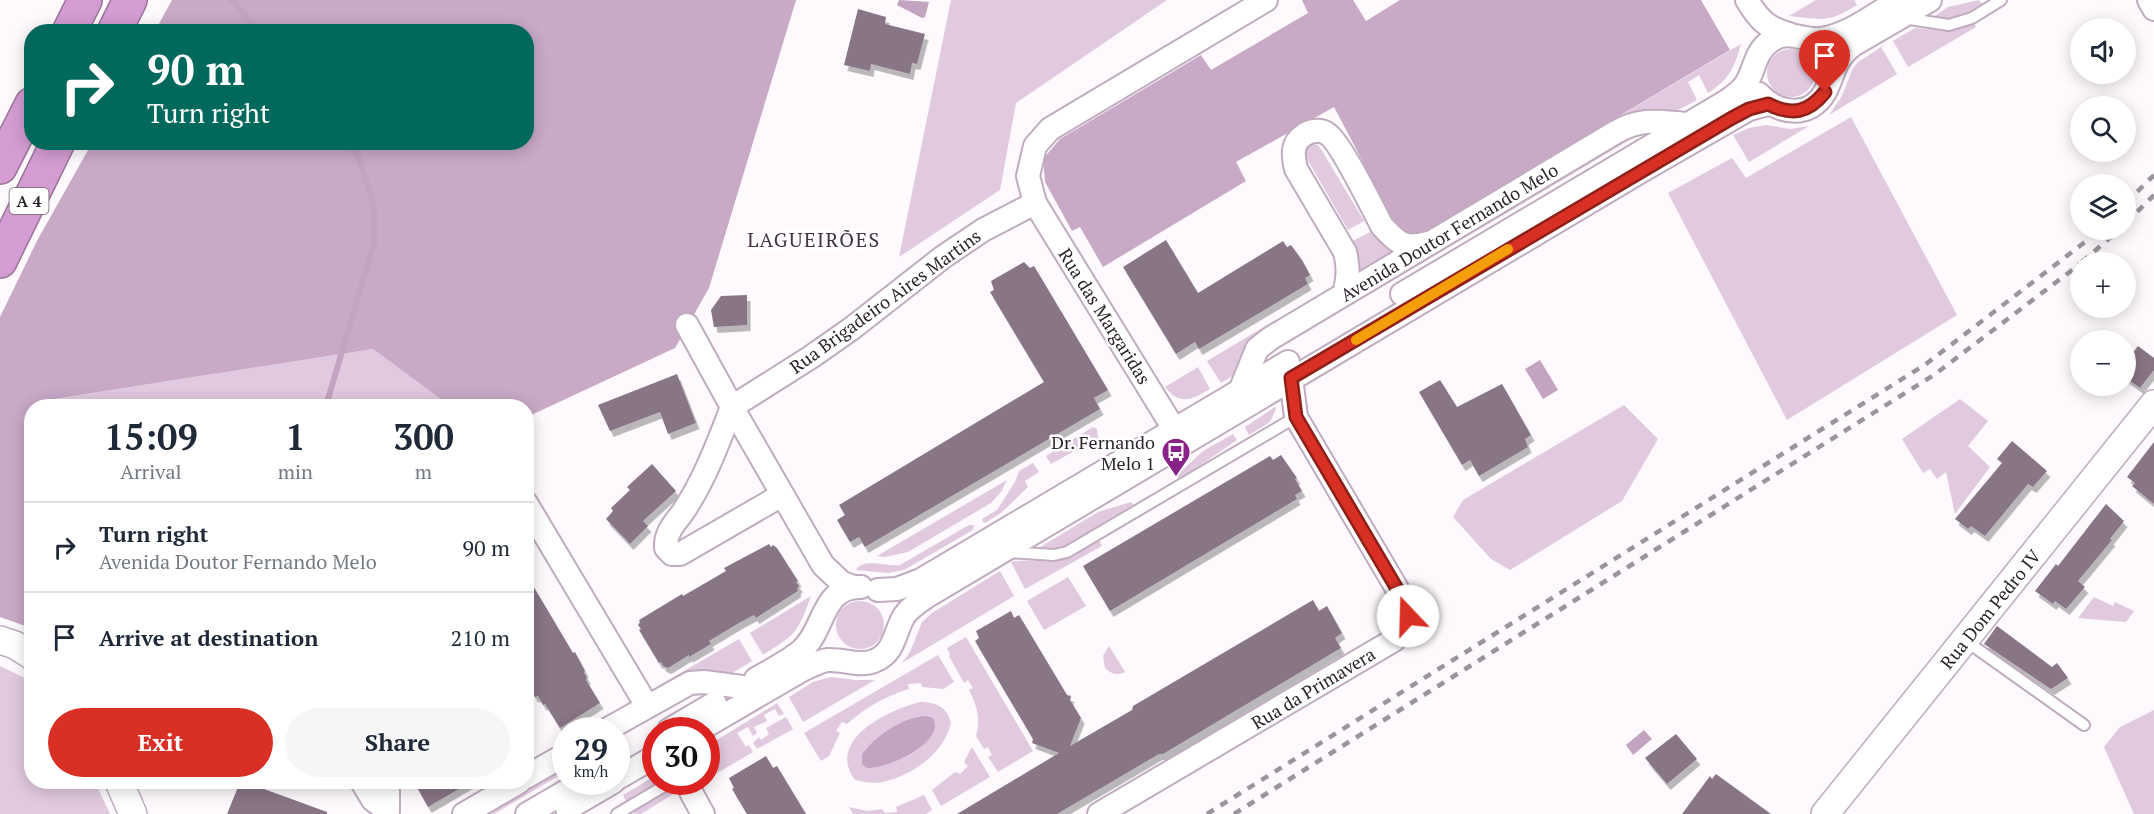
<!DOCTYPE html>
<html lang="en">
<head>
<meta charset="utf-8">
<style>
	:root { --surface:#fff; --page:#f6f6f7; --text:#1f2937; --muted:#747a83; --line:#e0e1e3; --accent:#d93025 }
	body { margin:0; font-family:"PT Serif",serif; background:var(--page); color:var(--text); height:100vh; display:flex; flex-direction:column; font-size:22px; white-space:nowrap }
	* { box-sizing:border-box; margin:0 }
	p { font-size:20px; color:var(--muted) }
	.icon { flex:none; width:33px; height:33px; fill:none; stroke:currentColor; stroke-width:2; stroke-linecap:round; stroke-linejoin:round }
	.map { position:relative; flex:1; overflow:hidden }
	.panel { position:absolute; left:24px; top:399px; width:510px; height:390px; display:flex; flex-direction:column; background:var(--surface); border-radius:24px; box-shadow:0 3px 15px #0003 }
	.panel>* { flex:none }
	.guide { position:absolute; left:24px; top:24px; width:510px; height:126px; border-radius:24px; box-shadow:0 3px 15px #0003; background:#00695c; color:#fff; overflow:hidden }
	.buttons { position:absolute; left:2070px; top:18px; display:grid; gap:12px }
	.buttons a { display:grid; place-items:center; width:66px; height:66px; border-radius:50%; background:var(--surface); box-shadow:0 3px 15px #0003; font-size:30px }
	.speed { position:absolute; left:552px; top:717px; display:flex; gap:12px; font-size:30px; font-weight:700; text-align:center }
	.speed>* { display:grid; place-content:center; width:78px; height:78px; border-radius:50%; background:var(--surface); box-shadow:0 3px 15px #0003; line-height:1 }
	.speed small { font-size:15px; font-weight:400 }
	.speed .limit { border:9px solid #d22; background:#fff; color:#111 }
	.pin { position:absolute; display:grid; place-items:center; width:51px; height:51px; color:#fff; margin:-62px -26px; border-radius:50% 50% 50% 0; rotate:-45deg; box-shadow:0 0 6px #0007 }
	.pin .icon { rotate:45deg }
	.me { position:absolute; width:66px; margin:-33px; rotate:339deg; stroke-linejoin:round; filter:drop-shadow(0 0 4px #0008) }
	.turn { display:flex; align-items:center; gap:21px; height:126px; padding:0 24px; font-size:27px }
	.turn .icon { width:78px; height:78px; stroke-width:2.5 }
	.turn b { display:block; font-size:42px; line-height:51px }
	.eta { display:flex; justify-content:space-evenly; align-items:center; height:102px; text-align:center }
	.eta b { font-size:36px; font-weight:700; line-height:42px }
	.primary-button { display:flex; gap:12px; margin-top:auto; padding:12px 24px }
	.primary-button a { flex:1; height:69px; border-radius:36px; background:var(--accent); color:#fff; font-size:24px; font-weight:700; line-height:69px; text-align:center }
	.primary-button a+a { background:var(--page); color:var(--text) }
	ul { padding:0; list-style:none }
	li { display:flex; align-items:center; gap:18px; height:90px; padding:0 24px; border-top:2px solid var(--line) }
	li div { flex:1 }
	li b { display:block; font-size:22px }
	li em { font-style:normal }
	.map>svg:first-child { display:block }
	.green { fill:#e1c9e0 }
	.forest { fill:#c8a9c6 }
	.water { fill:#c2a3c0 }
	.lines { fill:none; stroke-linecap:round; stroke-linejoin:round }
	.stream { stroke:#c2a3c0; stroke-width:6 }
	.building { fill:#887586; filter:url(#shadow) }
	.service-casing { stroke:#c0acbf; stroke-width:14 }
	.minor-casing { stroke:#c0acbf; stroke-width:26 }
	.tertiary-casing { stroke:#c0acbf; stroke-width:30 }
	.motorway-casing { stroke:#9a7298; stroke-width:36 }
	.service { stroke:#fff; stroke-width:10 }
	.minor { stroke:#fff; stroke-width:22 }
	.tertiary { stroke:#fff; stroke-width:27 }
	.motorway { stroke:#d49cd2; stroke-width:33 }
	.rail { stroke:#9b959b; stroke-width:4.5; stroke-dasharray:8 8; stroke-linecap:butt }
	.route-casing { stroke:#8d1f18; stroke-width:15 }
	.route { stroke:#d93025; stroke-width:10 }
	.slow { stroke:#f59e0b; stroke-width:10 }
	.labels { text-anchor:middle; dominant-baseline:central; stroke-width:5; stroke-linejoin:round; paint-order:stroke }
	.shield { fill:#fff; stroke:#6c666c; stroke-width:1.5 }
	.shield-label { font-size:16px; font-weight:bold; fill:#2d252d }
	.street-label { font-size:18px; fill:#2d252d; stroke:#fff }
	.poi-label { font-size:18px; fill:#2d252d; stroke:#fff; text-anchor:end }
	.neighbourhood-label { font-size:20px; letter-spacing:1.5px; fill:#423242; stroke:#fff }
</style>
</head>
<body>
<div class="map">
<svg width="2154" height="814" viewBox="0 0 2154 814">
	<defs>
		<filter id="shadow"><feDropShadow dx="3.5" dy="6" stdDeviation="0" flood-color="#0004"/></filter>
	</defs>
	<rect width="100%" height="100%" fill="#fdf9fd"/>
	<g class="green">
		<polygon points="951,0 1167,0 1016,103 1000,190 899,257"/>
		<path d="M1816 0H1854L1857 5C1827 24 1821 19 1789 16Z"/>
		<polygon points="1979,0 1982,4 1955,19 1932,18 1948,7"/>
		<polygon points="1973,21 1976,27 1908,67 1893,41 1915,28 1951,31 1959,29"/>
		<path d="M1741 44C1734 68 1730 79 1708 93L1699 75 1688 82 1697 100C1671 116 1643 121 1613 127L1610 122Z"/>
		<polygon points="1881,47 1897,74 1829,115 1842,96 1852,70 1857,63"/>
		<circle cx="1791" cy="73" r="24"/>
		<polygon points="1851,117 1957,315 1787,420 1668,193 1732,158 1746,178"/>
		<polygon points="1766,125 1790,129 1809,126 1749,162 1733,135 1749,128"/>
		<polygon points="1633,129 1648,129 1259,360 1265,349"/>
		<polygon points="1313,144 1318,145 1321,149 1364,221 1348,230 1306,157 1304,152 1306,148"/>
		<polygon points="1376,229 1401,252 1359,278 1349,243"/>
		<polygon points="1277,319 1280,325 1237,373 1221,383 1207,361"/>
		<polygon points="373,349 450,406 56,406 54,399"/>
		<path d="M1198 367 1210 389C1192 400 1180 406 1165 387Z"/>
		<polygon points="1960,399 1988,421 1968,446 1990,467 1955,514 1946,472 1937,479 1930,469 1923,473 1902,439"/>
		<polygon points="1624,405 1658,439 1622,501 1510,570 1491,559 1453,517 1463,500"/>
		<polygon points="1275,407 1276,409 1270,422 1249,435 1245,427"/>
		<polygon points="1093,427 1097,429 1098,438 1051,464 1046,456"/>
		<polygon points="1233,434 1237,440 1179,480 1177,475 1203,451"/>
		<polygon points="1033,463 1039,472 1025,481 1028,487 1001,513 985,523 983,522 982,519 997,510 1015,482 1019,471"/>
		<polygon points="1007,480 1001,492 991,503 908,552 885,557 877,556"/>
		<polygon points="1131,502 1133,505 1061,548 1054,550 1037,549 1098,512"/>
		<path d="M969 525H974L973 530 904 570 888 573 856 570C863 557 886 567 900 565Z"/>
		<path d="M1099 540 1102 546 1025 589 1011 562C1028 559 1043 563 1060 560 1074 557 1087 547 1099 540Z"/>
		<polygon points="1000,571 1014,596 902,663 910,652 922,622 932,613"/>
		<polygon points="1068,577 1086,606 1044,630 1027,601"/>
		<path d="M811 596C797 634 797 633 763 655L750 633Z"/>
		<polygon points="2094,597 2113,606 2115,602 2134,611 2126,622 2078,618"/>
		<circle cx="860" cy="625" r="24"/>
		<path d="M966 637 1033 751 998 772 988 757 992 755 988 747 984 749 976 736C981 718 977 706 969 690L973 688 968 680 964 683 949 656 950 654 947 648Z"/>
		<polygon points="739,639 752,661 729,675 666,687 658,686"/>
		<path d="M1109 646 1125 672C1118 676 1111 674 1105 668L1103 656Z"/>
		<path d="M938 655 954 682 943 689 922 687 921 683 908 684 909 689C885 696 865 708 847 724L842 722 836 731 840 733 829 756 821 761 804 733Z"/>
		<polygon points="0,666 31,681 32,782 95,782 110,814 0,814"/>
		<polygon points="831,677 856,680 875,680 803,722 789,697 813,682"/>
		<path d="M920 702C936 702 947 707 951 723 944 753 913 775 883 782 874 784 864 782 855 780 825 740 888 710 920 702Z"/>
		<polygon points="777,703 784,714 779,716 775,709 764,715 767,721 754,727 757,733 753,736 748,727 737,733 746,747 749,745 753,752 707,779 707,746"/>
		<polygon points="2154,710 2154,814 2134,814 2104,747 2120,727"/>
		<polygon points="786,717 793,729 757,749 753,743 759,737 761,740 769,734 766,728"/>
		<polygon points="972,747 990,777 941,806 932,790 955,772 960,774 968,766 964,762"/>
		<polygon points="565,763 565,772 494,814 478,814"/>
		<polygon points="655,776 656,782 663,782 626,802 623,795"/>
		<polygon points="671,792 675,793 641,814 634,814 632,810 662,793"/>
		<polygon points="924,795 932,810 926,814 853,814 849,807 867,811 882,809 885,813 897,812 896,807"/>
	</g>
	<g class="forest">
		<polygon points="172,0 796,0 709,288 675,348 527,417 526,406 450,406 373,349 54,399 56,406 32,406 31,628 0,617 0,317 38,239 92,143 526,142 526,32 155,31"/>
		<polygon points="1302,0 1353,0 1366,21 1400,0 1701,0 1730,50 1468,206 1471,212 1416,240 1390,224 1360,174 1363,162 1334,107 1236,162 1246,181 1103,267 1080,227 1072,231 1045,182 1043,159 1060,139 1201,55 1211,70 1308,13"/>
	</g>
	<g class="water">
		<polygon points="899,0 929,2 925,17 922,18 897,5"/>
		<polygon points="1540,360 1558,390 1543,399 1525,369"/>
		<path d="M926 716 933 718C946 743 886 769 867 768L862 764V754C877 735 901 718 926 716Z"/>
		<polygon points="1644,730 1652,739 1633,755 1626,745"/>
	</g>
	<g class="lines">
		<g class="stream">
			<polyline points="232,0 259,32"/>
			<polyline points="326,406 374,243 374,206 358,157 348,142"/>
		</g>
	</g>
	<g class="building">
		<polygon points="858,9 886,17 885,24 925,34 917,64 912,63 910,74 871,64 870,71 844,65"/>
		<polygon points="1166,240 1198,293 1283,241 1287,247 1291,245 1302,260 1310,275 1305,278 1308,284 1199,349 1195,342 1176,354 1123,267"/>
		<polygon points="1024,262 1030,268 1034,266 1108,390 1094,398 1100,409 865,547 859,537 850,542 837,520 845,515 839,505 1044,382 990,292 994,290 991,281"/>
		<polygon points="747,295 747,325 714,327 711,310 721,296"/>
		<polygon points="2138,346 2154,358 2154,370 2140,388 2126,378 2126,362"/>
		<polygon points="677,374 696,423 668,434 660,412 610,431 598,405"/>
		<polygon points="1440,380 1457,407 1502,384 1531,435 1525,439 1528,447 1479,476 1470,460 1462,465 1419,392"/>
		<polygon points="2012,441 2047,471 2033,487 2028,484 1985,536 1971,526 1968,529 1955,519 2002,463 1997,459"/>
		<polygon points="2154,442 2154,504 2132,486 2135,483 2127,477"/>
		<polygon points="1281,455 1297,478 1295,479 1302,491 1295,495 1297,499 1110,611 1083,566 1270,456 1273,460"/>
		<polygon points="652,464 676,491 643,521 648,526 630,544 606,519 613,511 611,508 630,490 627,487"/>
		<polygon points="2106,504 2124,521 2110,539 2112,540 2078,581 2085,587 2066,609 2055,601 2053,604 2035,591 2056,564 2058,566"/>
		<polygon points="769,544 771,547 773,545 777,548 798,581 796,582 799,586 797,589 798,591 756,618 754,615 739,623 709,641 711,644 689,657 689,655 668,668 663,666 661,662 659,663 639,630 641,629 638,625 640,622 639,620 682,594 683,596 726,571 724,568"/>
		<polygon points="526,574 573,653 575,652 585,671 584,672 587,678 586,680 600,703 560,728 545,704 543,705 538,696 535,697 526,683"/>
		<polygon points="1313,600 1319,611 1327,606 1342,633 1335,638 1341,648 1163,754 1159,754 1057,814 957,814 1059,753 1032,743 1033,739 975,641 979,638 976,631 1011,611 1014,618 1019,615 1067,695 1071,696 1070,700 1081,718 1070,746 1132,710 1133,706"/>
		<polygon points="1997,626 2052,667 2057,663 2068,678 2051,689 1984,644"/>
		<polygon points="1676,734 1697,759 1667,784 1645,758"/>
		<polygon points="766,756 773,768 777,766 806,814 747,814 732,789 734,788 729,778"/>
		<polygon points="1716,774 1771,814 1682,814 1710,776 1712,779"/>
		<polygon points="240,782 245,782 327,812 327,814 227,814"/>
		<polygon points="414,782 471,782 428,807"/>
	</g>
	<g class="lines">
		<g class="service-casing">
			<g id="service">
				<polyline points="1903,18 1949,25 1972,18 2001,0"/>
				<polyline points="1007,552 1054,555 1067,552 1296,417"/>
				<polyline points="1966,641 2084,725"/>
				<polyline points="617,814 671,782"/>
			</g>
		</g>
		<g class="minor-casing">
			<g id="minor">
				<path d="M1747 0C1759 20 1767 28 1789 34"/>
				<polyline points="2149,0 2154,9"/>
				<path d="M1759 94C1777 114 1810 119 1825 92 1836 71 1832 62 1853 45L1930 0"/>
				<polyline points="1035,203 1174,429"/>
				<path d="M1344 294C1348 279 1349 268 1345 252L1296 169C1293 156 1291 143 1304 135 1309 131 1320 129 1326 133 1339 139 1373 209 1382 226 1397 242 1404 250 1427 243"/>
				<path d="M1402 294 1727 101C1734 96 1743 90 1747 82 1756 66 1755 51 1772 40 1789 29 1803 41 1821 39 1849 35 1875 14 1899 0"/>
				<path d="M687 325 732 407C718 443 705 479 683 512 674 524 665 533 666 548L672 554H680L782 495"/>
				<path d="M1240 391 1257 349 1271 338 1616 132C1642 117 1660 122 1689 124"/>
				<polyline points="526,503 647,706"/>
				<polyline points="854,587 842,583 823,565 732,407 811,357 851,329 943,257 983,230 1035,203 1028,176 1035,146 1050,129 1266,0"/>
				<polyline points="878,590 897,589 921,580 1288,362"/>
				<path d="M756 679C771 670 788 662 801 651 825 631 821 586 861 587"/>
				<polyline points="606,730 690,683 704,682 742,687"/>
				<polyline points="669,730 715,703"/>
				<path d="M699 730 802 670C811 666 819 661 828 660 844 659 859 667 874 661 895 653 894 633 904 616 910 607 920 601 929 595L1643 170 1749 109 1768 104"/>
				<polyline points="526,777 566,754"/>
				<polyline points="616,779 656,756"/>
				<polyline points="362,782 373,800 388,811 388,791 383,782"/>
				<polyline points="687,782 692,794 703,814"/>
				<polyline points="567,809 613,782"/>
				<polyline points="464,814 519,782"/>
				<polyline points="527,814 582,782"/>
				<path d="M1099 814 1394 640C1406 629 1408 619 1406 604L1296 417 1291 378"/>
			</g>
		</g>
		<g class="tertiary-casing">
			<g id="tertiary">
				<polyline points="0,640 15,645 32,656"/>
				<polyline points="119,782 133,814"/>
				<polyline points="1825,814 2154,404"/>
			</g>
		</g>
		<g class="motorway-casing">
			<g id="motorway">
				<polyline points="69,32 85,0"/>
				<polyline points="114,32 130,0"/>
				<polyline points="0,167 32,104"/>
				<polyline points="0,261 58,142"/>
			</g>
		</g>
		<use href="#service" class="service"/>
		<use href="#minor" class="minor"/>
		<use href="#tertiary" class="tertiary"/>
		<use href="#motorway" class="motorway"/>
		<g class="rail">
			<polyline points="2126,203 2154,175"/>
			<polyline points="2126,223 2154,195"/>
			<polyline points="2082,262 2119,230"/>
			<polyline points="1207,814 1926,364 2085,242 2098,230"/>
			<polyline points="1234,814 1934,375 2080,264"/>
		</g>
	</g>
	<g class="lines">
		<g class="route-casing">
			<path id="route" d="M1408 616 1406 604 1296 417 1291 378 1732 118 1749 109 1768 104C1792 116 1808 113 1825 92"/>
		</g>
		<use href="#route" class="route"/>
		<polyline class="slow" points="1356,340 1508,249"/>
	</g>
	<defs>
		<g id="bus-pin" transform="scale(1.5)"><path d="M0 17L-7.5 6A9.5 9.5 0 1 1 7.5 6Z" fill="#882188" stroke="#fff"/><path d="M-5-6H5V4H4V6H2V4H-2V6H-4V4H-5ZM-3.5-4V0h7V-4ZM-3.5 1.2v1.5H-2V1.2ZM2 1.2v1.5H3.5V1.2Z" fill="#fff"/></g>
	</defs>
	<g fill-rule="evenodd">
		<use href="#bus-pin" x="1176" y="452"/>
	</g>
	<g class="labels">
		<rect class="shield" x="9.5" y="188" width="39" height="26" rx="4.5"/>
		<g class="shield-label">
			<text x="29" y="201">A 4</text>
		</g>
		<g class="street-label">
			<text transform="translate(1449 232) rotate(-31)">Avenida Doutor Fernando Melo</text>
			<text transform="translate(885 301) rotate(-36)">Rua Brigadeiro Aires Martins</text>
			<text transform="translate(1105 316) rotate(58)">Rua das Margaridas</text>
			<text transform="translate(1990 609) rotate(-51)">Rua Dom Pedro IV</text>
			<text transform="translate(1313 688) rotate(-31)">Rua da Primavera</text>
		</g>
		<g class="poi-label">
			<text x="1155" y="442">Dr. Fernando<tspan x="1155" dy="21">Melo 1</tspan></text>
		</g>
		<g class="neighbourhood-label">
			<text x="814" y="239">LAGUEIRÕES</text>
		</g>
	</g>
</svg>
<div class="buttons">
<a><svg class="icon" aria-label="sound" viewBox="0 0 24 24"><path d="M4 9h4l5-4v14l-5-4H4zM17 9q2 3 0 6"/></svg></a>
<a><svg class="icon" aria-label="search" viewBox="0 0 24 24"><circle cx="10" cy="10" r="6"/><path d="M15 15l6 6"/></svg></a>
<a><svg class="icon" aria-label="layers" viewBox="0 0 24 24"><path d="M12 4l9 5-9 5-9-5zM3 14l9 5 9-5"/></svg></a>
<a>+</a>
<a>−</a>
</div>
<div class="speed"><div>29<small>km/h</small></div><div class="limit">30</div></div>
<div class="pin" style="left:1825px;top:92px;background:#d93025"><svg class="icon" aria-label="arrive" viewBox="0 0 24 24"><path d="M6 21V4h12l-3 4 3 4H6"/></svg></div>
<svg class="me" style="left:1408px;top:616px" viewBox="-20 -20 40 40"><circle r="19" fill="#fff"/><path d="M0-13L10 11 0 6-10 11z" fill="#d93025"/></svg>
<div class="guide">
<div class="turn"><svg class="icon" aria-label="right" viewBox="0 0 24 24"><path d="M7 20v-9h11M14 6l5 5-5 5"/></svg><div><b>90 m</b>Turn right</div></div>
</div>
<section class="panel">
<div class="eta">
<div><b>15:09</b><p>Arrival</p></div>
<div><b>1</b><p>min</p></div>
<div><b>300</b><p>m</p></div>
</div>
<ul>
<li><svg class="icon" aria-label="right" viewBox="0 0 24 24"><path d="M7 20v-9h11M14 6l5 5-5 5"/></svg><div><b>Turn right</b><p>Avenida Doutor Fernando Melo</p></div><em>90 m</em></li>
<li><svg class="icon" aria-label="arrive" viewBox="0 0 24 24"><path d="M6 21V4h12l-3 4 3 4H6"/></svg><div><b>Arrive at destination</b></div><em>210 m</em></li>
</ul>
<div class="primary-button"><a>Exit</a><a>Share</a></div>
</section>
</div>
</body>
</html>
